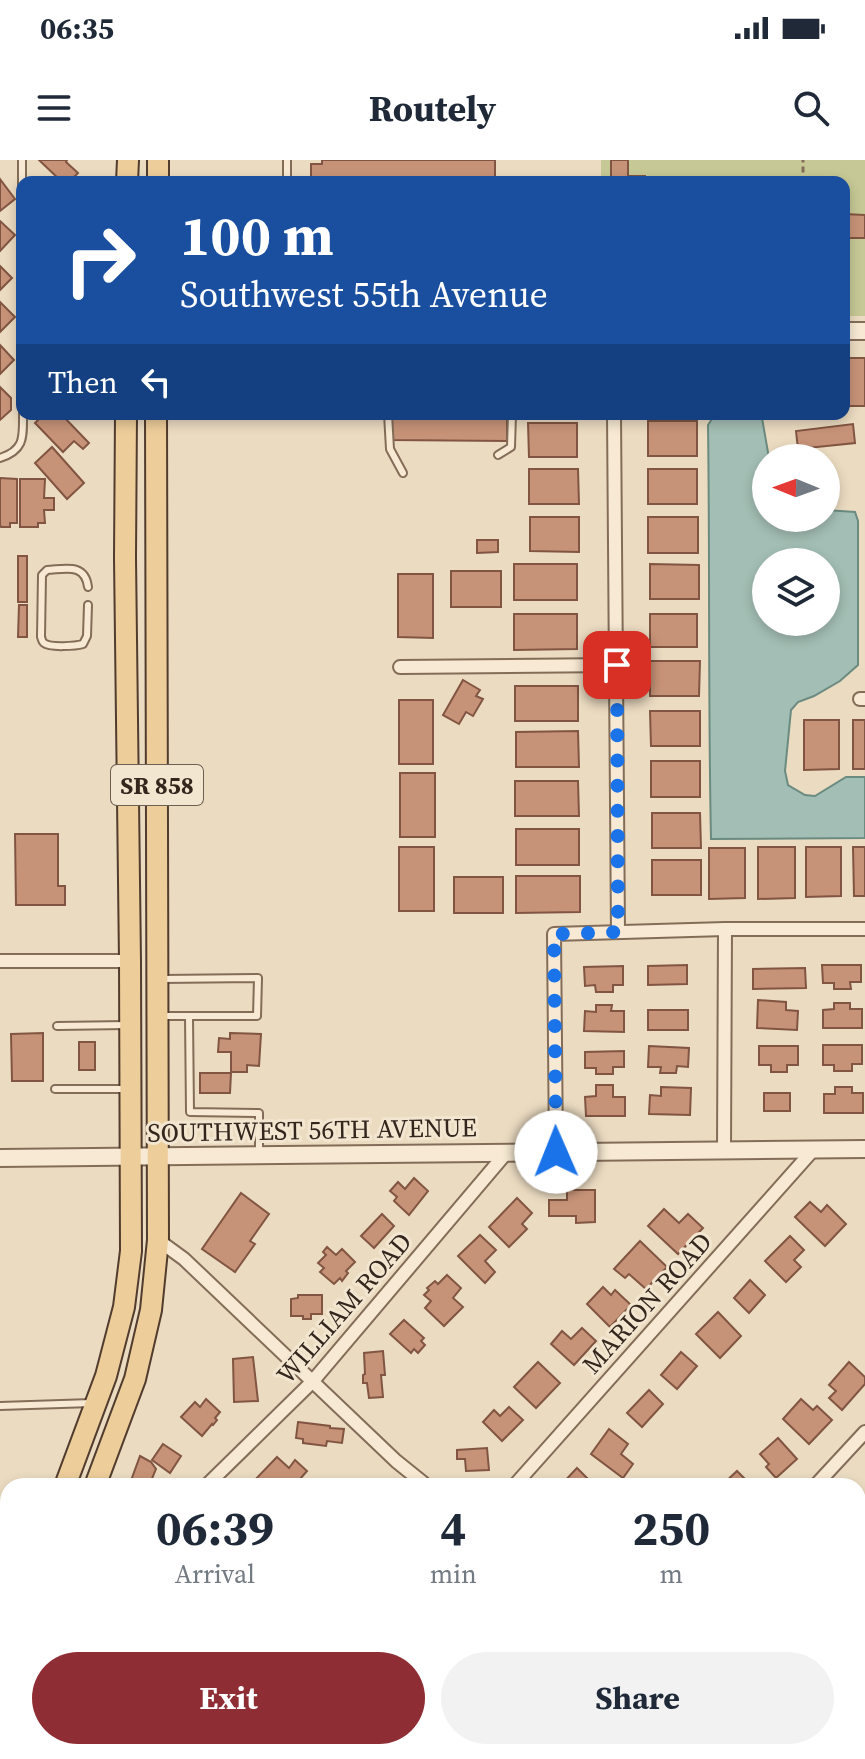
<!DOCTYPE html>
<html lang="en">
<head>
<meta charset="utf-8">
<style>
	:root { --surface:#fff; --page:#f2f2f3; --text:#1f2937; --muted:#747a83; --accent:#8f2d34 }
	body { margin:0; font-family:"Source Serif 4",serif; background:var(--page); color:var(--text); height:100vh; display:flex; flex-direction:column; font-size:30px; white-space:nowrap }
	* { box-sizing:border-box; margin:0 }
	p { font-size:26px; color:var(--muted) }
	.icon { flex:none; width:44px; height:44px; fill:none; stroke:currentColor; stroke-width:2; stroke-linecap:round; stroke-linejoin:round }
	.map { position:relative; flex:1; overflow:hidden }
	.details { position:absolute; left:0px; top:1318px; width:866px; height:282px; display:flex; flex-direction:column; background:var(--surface); border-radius:24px 24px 0 0; box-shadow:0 4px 12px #0003 }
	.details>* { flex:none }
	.hud { position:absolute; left:16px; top:16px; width:834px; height:244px; border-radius:16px; box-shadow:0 4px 12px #0003; background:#1a4fa0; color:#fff; overflow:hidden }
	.needle { width:52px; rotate:271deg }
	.controls { position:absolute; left:752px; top:284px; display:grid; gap:16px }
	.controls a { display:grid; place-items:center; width:88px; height:88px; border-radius:50%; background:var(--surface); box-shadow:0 4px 12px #0003; font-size:40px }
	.pin { position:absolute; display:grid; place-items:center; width:68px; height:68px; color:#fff; margin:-34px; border-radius:16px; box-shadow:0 4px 12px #0006 }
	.me { position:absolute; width:88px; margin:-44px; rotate:359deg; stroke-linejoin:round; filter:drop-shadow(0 0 6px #0008) }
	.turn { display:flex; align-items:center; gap:28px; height:168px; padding:0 32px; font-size:36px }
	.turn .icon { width:104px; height:104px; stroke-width:2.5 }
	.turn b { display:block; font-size:56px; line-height:68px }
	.then { display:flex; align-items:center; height:76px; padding:0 32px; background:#0003; gap:16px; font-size:30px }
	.eta { display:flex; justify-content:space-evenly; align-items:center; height:136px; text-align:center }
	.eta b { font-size:48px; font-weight:700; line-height:56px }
	.primary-button { display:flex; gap:16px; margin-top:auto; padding:16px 32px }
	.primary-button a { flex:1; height:92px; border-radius:48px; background:var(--accent); color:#fff; font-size:32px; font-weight:700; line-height:92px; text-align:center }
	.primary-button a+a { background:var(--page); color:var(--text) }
	.status { display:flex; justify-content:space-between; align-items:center; height:56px; padding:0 40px; background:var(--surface); direction:ltr }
	.status svg { height:22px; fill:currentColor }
	header { display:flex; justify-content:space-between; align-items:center; height:104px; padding:0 32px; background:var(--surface); font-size:36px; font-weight:700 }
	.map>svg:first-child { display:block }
	.green { fill:#c6c895 }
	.water { fill:#a3beb4; stroke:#6b8b81; stroke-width:2; fill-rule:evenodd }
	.building { fill:#c79378; stroke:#815541; stroke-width:2 }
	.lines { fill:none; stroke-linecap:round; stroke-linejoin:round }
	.service-casing { stroke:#836d59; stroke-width:10 }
	.minor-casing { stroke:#836d59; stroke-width:16 }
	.tertiary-casing { stroke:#836d59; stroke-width:20 }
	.primary-casing { stroke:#513c2e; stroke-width:24 }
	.path { stroke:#836d59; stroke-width:3; stroke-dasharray:6 4; stroke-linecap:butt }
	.service { stroke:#f7e9d3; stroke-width:6 }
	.minor { stroke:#f7e9d3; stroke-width:12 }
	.tertiary { stroke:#f7e9d3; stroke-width:16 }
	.primary { stroke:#edcd9a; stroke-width:20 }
	.route { stroke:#1a73e8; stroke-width:14; stroke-dasharray:0 25.2 }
	.labels { text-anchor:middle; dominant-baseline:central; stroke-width:6; stroke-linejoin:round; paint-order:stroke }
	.shield { fill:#f3e6d0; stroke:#6d6053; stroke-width:2 }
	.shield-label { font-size:24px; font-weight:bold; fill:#34261d }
	.street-label { font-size:26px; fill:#34261d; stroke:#f3e6d0 }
</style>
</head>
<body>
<div class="status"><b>06:35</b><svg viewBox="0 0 49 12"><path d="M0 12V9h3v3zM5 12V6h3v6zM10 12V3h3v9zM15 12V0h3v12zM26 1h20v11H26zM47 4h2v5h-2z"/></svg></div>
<header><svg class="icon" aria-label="menu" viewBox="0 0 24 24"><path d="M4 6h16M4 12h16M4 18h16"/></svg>Routely<svg class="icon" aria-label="search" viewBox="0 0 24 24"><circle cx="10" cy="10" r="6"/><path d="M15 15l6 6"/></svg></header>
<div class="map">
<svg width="865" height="1599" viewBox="0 0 865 1599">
	<rect width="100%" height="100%" fill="#ebdbc1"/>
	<polygon class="green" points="601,0 865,0 865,156 844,156 844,22 601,22"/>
	<path class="water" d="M714 256H761L762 258 769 298H766V358H826V350L855 352 858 361V505L840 521 814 536 798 542 791 550 785 611 788 625 805 635 815 636 846 617H865V678L711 679C708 541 710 403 708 265ZM766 402H826V462H766Z"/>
	<g class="building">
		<polygon points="39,0 67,0 66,2 78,13 69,22 62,22"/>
		<polygon points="322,0 495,0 495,22 311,22 311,4 322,4"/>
		<polygon points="611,0 628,0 628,16 645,16 645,22 611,22"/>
		<polygon points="0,19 15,39 0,51"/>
		<polygon points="844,54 865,55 865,78 844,78"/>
		<polygon points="0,61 15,75 0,91"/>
		<polygon points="0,106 12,118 0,130"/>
		<polygon points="0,142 15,157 0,172"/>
		<polygon points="0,185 14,200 0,214"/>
		<rect x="844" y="198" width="21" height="48"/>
		<polygon points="0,227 11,238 11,250 0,260"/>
		<polygon points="44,254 61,254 89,283 83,289 74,281 63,292 35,263"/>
		<polygon points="392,254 507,254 507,281 391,280"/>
		<rect x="648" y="261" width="49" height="35"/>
		<polygon points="528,263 577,263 577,297 529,297"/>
		<polygon points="853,264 855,283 798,289 796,271"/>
		<polygon points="52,287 84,323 67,339 35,303"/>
		<polygon points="529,309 578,309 579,344 529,344"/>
		<rect x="648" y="309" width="49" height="35"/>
		<polygon points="0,318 17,319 17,363 10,363 10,367 1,367 0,365"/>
		<polygon points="20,319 45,319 44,338 54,338 54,350 44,350 45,363 38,363 38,367 20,367"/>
		<polygon points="530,357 579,357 579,392 530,391"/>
		<rect x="648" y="357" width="50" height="36"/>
		<polygon points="477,380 498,380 498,392 477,393"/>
		<rect x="18" y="396" width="9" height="46"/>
		<rect x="514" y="404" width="63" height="36"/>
		<polygon points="650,404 699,405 699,439 650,439"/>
		<rect x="451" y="411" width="50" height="36"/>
		<polygon points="398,414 433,414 433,478 398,477"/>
		<polygon points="19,445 27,445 27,477 18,477"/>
		<polygon points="514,454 577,454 577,489 514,490"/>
		<rect x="650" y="454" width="47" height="33"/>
		<polygon points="650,501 700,501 699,536 650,536"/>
		<polygon points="463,520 480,530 476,536 483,539 473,556 466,552 459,564 443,555"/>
		<rect x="515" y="526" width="63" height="35"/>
		<rect x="399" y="540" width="34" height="64"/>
		<polygon points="650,551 700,551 700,586 651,586"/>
		<polygon points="804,560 839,560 839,609 804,610"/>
		<rect x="853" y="560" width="12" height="49"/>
		<polygon points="578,571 579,607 516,607 516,572"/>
		<rect x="651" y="601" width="49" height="36"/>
		<rect x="400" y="613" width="35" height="64"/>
		<polygon points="515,621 578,621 579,656 515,656"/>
		<polygon points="652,653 700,653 701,688 652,688"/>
		<rect x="516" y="669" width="63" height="36"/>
		<polygon points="15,674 58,674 58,726 65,726 65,745 16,745"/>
		<rect x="399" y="687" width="35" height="64"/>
		<polygon points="758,687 795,687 795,738 758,739"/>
		<polygon points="806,687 841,687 841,736 806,737"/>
		<polygon points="853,687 865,687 865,736 854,736"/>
		<polygon points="709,688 745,688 745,738 709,739"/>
		<rect x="652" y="700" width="49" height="35"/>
		<polygon points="516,716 580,716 580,752 516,753"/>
		<rect x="454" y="717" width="49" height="36"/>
		<polygon points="687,805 687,824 648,825 648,806"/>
		<polygon points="822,805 861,805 861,822 850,822 851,829 834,829 834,823 823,823"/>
		<polygon points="623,806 623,825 613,825 613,832 596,832 595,825 585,826 584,807"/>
		<polygon points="805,808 806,828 753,829 753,809"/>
		<polygon points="758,840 786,842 786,850 798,851 797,870 757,868"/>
		<polygon points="834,843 850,843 850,849 862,849 862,868 823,868 823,850 834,849"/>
		<polygon points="596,845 612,845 611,851 624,851 624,872 584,871 585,851 596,852"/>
		<rect x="648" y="850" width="40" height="20"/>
		<polygon points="43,873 43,921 12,921 11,874"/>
		<polygon points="230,873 261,874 259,906 247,905 247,912 231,912 231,892 218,892 219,878 230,879"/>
		<rect x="79" y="882" width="16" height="28"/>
		<polygon points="823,885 862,885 862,904 852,904 852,911 834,911 834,905 823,905"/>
		<polygon points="649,886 689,888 688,907 677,906 676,913 660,913 661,907 648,907"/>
		<polygon points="759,886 798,886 798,905 787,905 787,912 771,912 771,905 759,905"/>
		<polygon points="624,891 624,907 613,907 613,914 596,914 596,908 585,908 585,892"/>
		<polygon points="200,913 231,913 230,933 200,933"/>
		<polygon points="596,925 613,925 613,937 625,937 625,956 586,956 585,937 596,936"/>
		<polygon points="661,927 691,928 690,955 649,954 650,935 661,936"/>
		<polygon points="835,927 852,927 852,933 863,933 863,953 824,953 824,934 835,934"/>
		<rect x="764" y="933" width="26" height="18"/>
		<polygon points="414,1018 428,1031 409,1055 394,1041 397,1037 390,1031 398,1022 405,1029"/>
		<polygon points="567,1030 595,1030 595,1062 576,1063 576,1056 549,1056 549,1040 567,1040"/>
		<polygon points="241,1033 269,1054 250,1081 255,1084 235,1112 202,1089"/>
		<polygon points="517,1038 532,1053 522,1064 527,1069 509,1087 489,1067"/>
		<polygon points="810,1042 821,1052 827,1045 846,1064 825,1086 795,1057"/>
		<polygon points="664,1049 679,1063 688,1054 703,1068 678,1094 648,1066"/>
		<polygon points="382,1054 394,1066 374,1088 361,1076"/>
		<polygon points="480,1075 496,1090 485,1101 495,1112 485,1123 458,1096"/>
		<polygon points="790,1076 804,1090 794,1100 801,1107 786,1122 765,1101"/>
		<polygon points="640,1081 667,1107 646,1129 629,1114 625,1118 614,1109"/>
		<polygon points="327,1087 336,1095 342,1089 355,1102 346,1111 348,1113 342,1121 340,1118 334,1124 320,1112 324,1108 318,1103 326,1095 323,1092"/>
		<polygon points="447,1115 461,1128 453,1138 463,1147 444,1166 425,1148 431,1141 424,1135 429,1130 427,1128 435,1121 438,1124"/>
		<polygon points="750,1120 765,1135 749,1153 734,1138"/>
		<polygon points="603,1127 611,1135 615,1130 631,1145 610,1167 587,1144"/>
		<polygon points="298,1135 322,1135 322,1154 311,1154 311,1159 303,1159 303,1156 291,1156 291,1139 298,1138"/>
		<polygon points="718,1152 741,1176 720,1198 696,1174"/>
		<polygon points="404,1160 424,1178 421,1181 425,1185 418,1193 414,1189 411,1193 390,1174"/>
		<polygon points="582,1168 596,1181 574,1205 551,1184 562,1171 571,1179"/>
		<polygon points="383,1191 385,1215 381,1215 383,1237 369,1238 367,1223 363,1223 363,1215 365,1214 364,1193"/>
		<polygon points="681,1192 697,1206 677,1229 661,1215"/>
		<polygon points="253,1197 258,1241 234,1242 233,1199"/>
		<polygon points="538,1202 560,1223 536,1248 514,1227"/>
		<polygon points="849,1202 865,1217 865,1224 842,1250 829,1238 836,1231 829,1225"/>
		<polygon points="649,1230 663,1244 642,1267 627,1253"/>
		<polygon points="206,1239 220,1252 215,1258 217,1260 213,1265 212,1264 202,1276 181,1257 195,1242 200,1247"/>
		<polygon points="801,1239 813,1250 817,1246 832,1260 809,1284 783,1259"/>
		<polygon points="509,1247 523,1260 502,1281 483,1262 494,1250 500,1256"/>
		<polygon points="298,1262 330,1266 330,1268 344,1269 342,1283 327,1281 326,1286 303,1283 303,1279 296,1278"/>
		<polygon points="609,1269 628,1284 621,1294 633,1304 623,1318 591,1294"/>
		<polygon points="778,1278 797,1299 776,1318 766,1307 769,1304 760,1294"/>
		<polygon points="163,1284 181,1296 170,1313 152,1300"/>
		<polygon points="487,1288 489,1310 466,1311 465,1299 457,1299 457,1290"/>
		<polygon points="140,1296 151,1302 156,1309 149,1326 129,1326"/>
		<polygon points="277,1297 289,1308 295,1300 307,1311 294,1326 250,1325"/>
		<polygon points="577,1308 590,1321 585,1326 560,1326"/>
		<polygon points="737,1311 752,1326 721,1326"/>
		<polygon points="858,1507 865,1514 865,1545 858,1538"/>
		<polygon points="487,1592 521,1592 522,1593 517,1599 483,1599 481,1598"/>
		<polygon points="766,1592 778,1592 778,1597 821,1596 821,1599 766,1599"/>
	</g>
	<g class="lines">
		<g class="service-casing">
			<g id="service">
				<polyline points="22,0 22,78"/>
				<polyline points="287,0 287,22"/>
				<polyline points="388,254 390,289 403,313"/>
				<polyline points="498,295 511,287 512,254"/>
				<path d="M0 298C25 290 23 277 23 254"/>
				<path d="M88 445 87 476 83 484C76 486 50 488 44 483 42 482 42 479 41 477L42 415 47 410C66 409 85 403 88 427"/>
				<polyline points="161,856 257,856 258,818 162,819"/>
				<polyline points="189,857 190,952 259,953 259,993"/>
				<polyline points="57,866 127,865"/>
				<polyline points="55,929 126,929"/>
				<polyline points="0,1246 92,1243"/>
			</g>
		</g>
		<g class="minor-casing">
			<g id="minor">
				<polyline points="614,254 618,772"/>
				<polyline points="400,507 617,505"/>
				<polyline points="860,539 865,539"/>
				<polyline points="0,801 130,801"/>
				<polyline points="724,990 725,769"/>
				<polyline points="556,992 554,774 725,769 865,769"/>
				<polyline points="158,1080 184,1099 396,1301 427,1326"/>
				<polyline points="206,1326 312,1222 507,992"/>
				<polyline points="514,1326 814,989"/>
				<polyline points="815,1326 865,1272"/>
				<polyline points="726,1592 733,1599"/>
				<polyline points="257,1599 264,1592"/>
				<polyline points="565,1599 572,1592"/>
			</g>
		</g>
		<g class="tertiary-casing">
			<g id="tertiary">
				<polyline points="844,171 865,171"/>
				<polyline points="0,998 865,989"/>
			</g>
		</g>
		<g class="primary-casing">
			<g id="primary">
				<polyline points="127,22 128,0"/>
				<polyline points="158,22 158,0"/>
				<polyline points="65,1326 106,1216 124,1147 131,1091 130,801 125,398 126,254"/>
				<polyline points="95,1326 135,1219 151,1150 158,1080 156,254"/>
				<polyline points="7,1599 8,1560"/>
				<polyline points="22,1599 22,1592"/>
				<polyline points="36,1599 36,1592"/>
			</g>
		</g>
		<polyline class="path" points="801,22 803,19 803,0"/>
		<use href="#service" class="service"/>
		<use href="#minor" class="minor"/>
		<use href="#tertiary" class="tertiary"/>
		<use href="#primary" class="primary"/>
	</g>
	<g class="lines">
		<polyline class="route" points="556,992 554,774 618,772 617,505"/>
	</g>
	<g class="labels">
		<rect class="shield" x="111" y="605" width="92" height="40" rx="6"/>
		<g class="shield-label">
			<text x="157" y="625">SR 858</text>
		</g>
		<g class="street-label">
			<text transform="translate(312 970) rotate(-1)">SOUTHWEST 56TH AVENUE</text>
			<text transform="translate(647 1143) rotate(-48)">MARION ROAD</text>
			<text transform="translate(344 1148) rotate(-49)">WILLIAM ROAD</text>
		</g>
	</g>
</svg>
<div class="controls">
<a><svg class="needle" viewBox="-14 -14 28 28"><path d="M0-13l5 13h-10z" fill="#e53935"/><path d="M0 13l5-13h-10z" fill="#747a83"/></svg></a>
<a><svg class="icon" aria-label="layers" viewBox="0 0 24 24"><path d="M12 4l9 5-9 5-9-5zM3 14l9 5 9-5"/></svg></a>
</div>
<div class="pin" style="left:617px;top:505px;background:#d93025"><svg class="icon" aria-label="arrive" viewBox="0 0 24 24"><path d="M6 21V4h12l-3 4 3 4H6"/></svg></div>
<svg class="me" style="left:556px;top:992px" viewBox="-20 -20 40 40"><circle r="19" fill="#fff"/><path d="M0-13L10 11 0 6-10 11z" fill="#1a73e8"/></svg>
<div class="hud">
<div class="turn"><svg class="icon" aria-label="right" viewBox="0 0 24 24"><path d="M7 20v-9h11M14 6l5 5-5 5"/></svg><div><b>100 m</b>Southwest 55th Avenue</div></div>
<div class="then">Then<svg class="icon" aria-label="left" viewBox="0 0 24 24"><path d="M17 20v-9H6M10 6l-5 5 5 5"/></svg></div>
</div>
<section class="details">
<div class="eta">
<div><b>06:39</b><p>Arrival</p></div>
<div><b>4</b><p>min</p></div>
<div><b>250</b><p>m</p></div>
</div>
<div class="primary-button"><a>Exit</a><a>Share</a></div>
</section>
</div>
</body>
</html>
